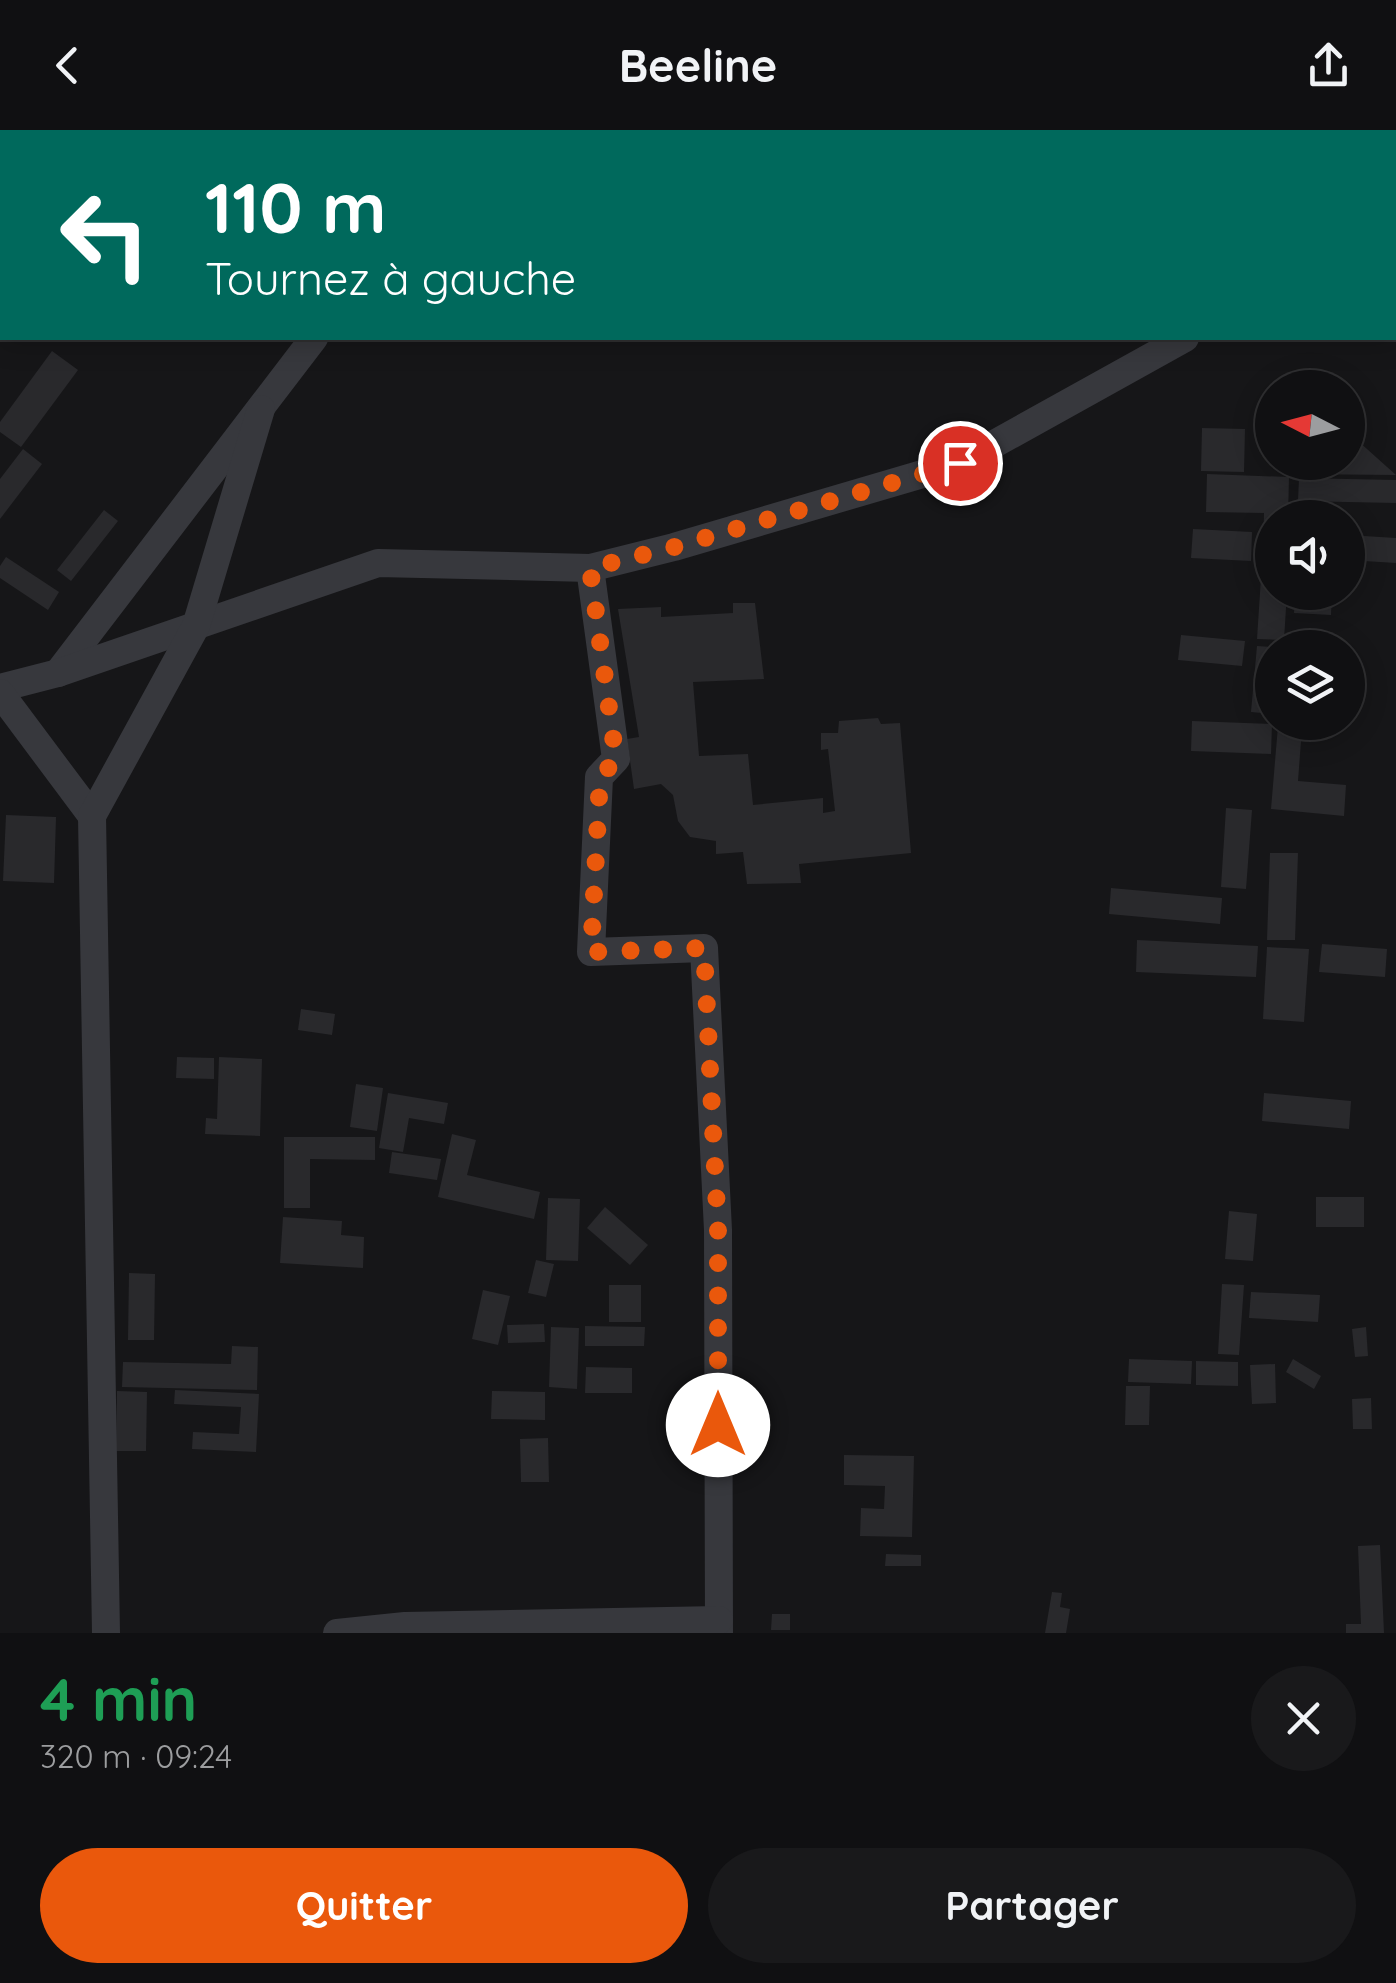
<!DOCTYPE html>
<html lang="fr">
<head>
<meta charset="utf-8">
<style>
	:root { --surface:#101012; --page:#19191b; --text:#f1f3f6; --muted:#9c9d9f; --line:#303032; --accent:#ea580c }
	body { margin:0; font-family:Quicksand,sans-serif; background:var(--page); color:var(--text); height:100vh; display:flex; flex-direction:column; font-size:38px; white-space:nowrap }
	* { box-sizing:border-box; margin:0 }
	p { font-size:32px; color:var(--muted) }
	.icon { flex:none; width:55px; height:55px; fill:none; stroke:currentColor; stroke-width:2; stroke-linecap:round; stroke-linejoin:round }
	.map { position:relative; height:1503px; overflow:hidden }
	.panel { display:flex; flex-direction:column; background:var(--surface); flex:1 }
	.panel>* { flex:none }
	.banner { position:absolute; left:0px; top:0px; width:1398px; height:210px; box-shadow:0 5px 25px #0003,0 0 0 2px var(--line); background:#00695c; color:#fff; overflow:hidden }
	.needle { width:65px; rotate:276deg }
	.fabs { position:absolute; left:1255px; top:240px; display:grid; gap:20px }
	.fabs a { display:grid; place-items:center; width:110px; height:110px; border-radius:50%; background:var(--surface); box-shadow:0 5px 25px #0003,0 0 0 2px var(--line); font-size:50px }
	.pin { position:absolute; display:grid; place-items:center; width:85px; height:85px; color:#fff; margin:-42px; border:5px solid #fff; border-radius:50%; box-shadow:0 2px 10px #0007 }
	.me { position:absolute; width:110px; margin:-55px; rotate:0deg; stroke-linejoin:round; filter:drop-shadow(0 0 8px #0008) }
	.turn { display:flex; align-items:center; gap:35px; height:210px; padding:0 40px; font-size:45px }
	.turn .icon { width:130px; height:130px; stroke-width:2.5 }
	.turn b { display:block; font-size:70px; line-height:85px }
	.round { display:grid; place-items:center; flex:none; width:105px; height:105px; border-radius:52px; background:var(--page) }
	.headline { display:flex; align-items:center; justify-content:space-between; height:170px; padding:0 40px }
	h1 { font-size:60px; font-weight:700; line-height:75px; color:#1e9e55 }
	.cta { display:flex; gap:20px; margin-top:auto; padding:20px 40px }
	.cta a { flex:1; height:115px; border-radius:60px; background:var(--accent); color:#fff; font-size:40px; font-weight:700; line-height:115px; text-align:center }
	.cta a+a { background:var(--page); color:var(--text) }
	header { display:flex; justify-content:space-between; align-items:center; height:130px; padding:0 40px; background:var(--surface); font-size:45px; font-weight:700 }
	.map>svg:first-child { display:block }
	.building { fill:#29292c }
	.lines { fill:none; stroke-linecap:round; stroke-linejoin:round }
	.street { stroke:#37383d; stroke-width:28 }
	.route { stroke:#ea580c; stroke-width:18; stroke-dasharray:0 32.4 }
</style>
</head>
<body>
<header><svg class="icon" aria-label="back" viewBox="0 0 24 24"><path d="M15 5l-7 7 7 7"/></svg>Beeline<svg class="icon" aria-label="share" viewBox="0 0 24 24"><path d="M12 15V3M7 8l5-5 5 5M5 13v7h14v-7"/></svg></header>
<div class="map">
<svg width="1396" height="1503" viewBox="0 0 1396 1503">
	<rect width="100%" height="100%" fill="#161618"/>
	<g class="building">
		<polygon points="52,221 78,240 21,317 0,302 0,292"/>
		<polygon points="1202,298 1245,299 1244,342 1201,341"/>
		<polygon points="1348,302 1396,345 1293,344 1294,332 1348,332"/>
		<polygon points="23,319 42,334 0,389 0,349"/>
		<polygon points="1207,344 1289,347 1288,388 1272,388 1272,423 1263,422 1264,383 1206,382"/>
		<polygon points="1299,348 1396,350 1396,373 1298,371"/>
		<polygon points="1296,378 1334,380 1334,388 1296,388"/>
		<polygon points="104,380 118,391 71,451 57,440"/>
		<polygon points="1193,399 1252,402 1251,431 1191,428"/>
		<polygon points="1348,405 1396,408 1396,433 1348,430"/>
		<polygon points="6,427 59,462 48,480 0,448 0,436"/>
		<polygon points="1262,432 1272,432 1272,462 1287,462 1284,510 1257,509"/>
		<polygon points="1295,462 1332,462 1331,485 1294,483"/>
		<polygon points="733,473 755,473 764,549 693,552 699,626 748,624 753,675 823,668 823,683 835,681 828,619 821,620 821,603 838,603 839,591 878,588 881,594 900,593 911,723 799,734 801,753 747,754 743,722 716,724 716,711 690,707 678,691 673,665 661,654 634,659 627,609 639,607 618,479 661,477 661,487 733,483"/>
		<polygon points="1181,505 1245,511 1242,536 1178,530"/>
		<polygon points="1257,516 1272,517 1272,584 1251,582"/>
		<polygon points="1192,591 1272,594 1271,624 1191,621"/>
		<polygon points="1278,596 1302,598 1298,651 1346,655 1344,686 1271,679"/>
		<polygon points="1226,678 1252,680 1246,759 1221,757"/>
		<polygon points="6,685 56,687 54,753 3,751"/>
		<polygon points="1270,723 1298,723 1295,810 1267,810"/>
		<polygon points="1111,758 1222,768 1220,794 1109,784"/>
		<polygon points="1137,810 1258,816 1256,847 1136,842"/>
		<polygon points="1322,814 1387,819 1385,847 1319,842"/>
		<polygon points="1267,817 1309,819 1304,892 1263,889"/>
		<polygon points="301,879 335,884 332,905 298,900"/>
		<polygon points="177,927 214,928 214,949 176,948"/>
		<polygon points="219,927 262,929 260,1006 205,1004 206,988 217,989"/>
		<polygon points="356,954 383,958 377,1001 350,997"/>
		<polygon points="388,963 448,973 444,994 409,988 403,1022 379,1018"/>
		<polygon points="1264,963 1351,971 1349,999 1262,991"/>
		<polygon points="452,1004 476,1010 467,1045 540,1062 534,1089 438,1067"/>
		<polygon points="284,1007 375,1007 375,1030 310,1029 310,1078 284,1078"/>
		<polygon points="392,1022 441,1029 437,1050 389,1043"/>
		<rect x="1316" y="1067" width="48" height="30"/>
		<polygon points="548,1068 580,1069 578,1131 546,1130"/>
		<polygon points="605,1077 648,1115 630,1135 587,1098"/>
		<polygon points="1229,1081 1257,1084 1253,1131 1225,1129"/>
		<polygon points="283,1087 342,1091 341,1105 364,1107 363,1138 280,1133"/>
		<polygon points="536,1130 554,1134 546,1167 528,1163"/>
		<polygon points="129,1143 155,1144 154,1210 128,1210"/>
		<polygon points="1222,1154 1244,1155 1239,1225 1218,1224"/>
		<rect x="609" y="1155" width="32" height="37"/>
		<polygon points="483,1160 510,1166 498,1215 472,1209"/>
		<polygon points="1251,1162 1320,1165 1318,1192 1249,1188"/>
		<polygon points="544,1194 545,1212 508,1213 507,1195"/>
		<polygon points="585,1196 645,1197 644,1216 585,1216"/>
		<polygon points="551,1197 579,1198 577,1259 549,1257"/>
		<polygon points="1366,1197 1368,1226 1355,1227 1352,1199"/>
		<polygon points="232,1216 258,1217 257,1260 122,1257 123,1232 231,1234"/>
		<polygon points="1129,1229 1192,1231 1191,1254 1128,1252"/>
		<polygon points="1293,1229 1321,1246 1314,1259 1286,1242"/>
		<polygon points="1196,1231 1238,1232 1238,1256 1196,1255"/>
		<polygon points="1275,1234 1276,1273 1252,1274 1250,1235"/>
		<polygon points="586,1237 632,1238 632,1263 585,1263"/>
		<polygon points="1126,1256 1150,1256 1149,1295 1125,1295"/>
		<polygon points="175,1260 259,1264 256,1322 192,1319 193,1302 239,1304 241,1277 174,1274"/>
		<polygon points="117,1261 147,1262 146,1321 116,1321"/>
		<polygon points="492,1261 545,1262 545,1290 491,1289"/>
		<polygon points="1371,1268 1372,1299 1353,1299 1352,1269"/>
		<polygon points="548,1308 549,1352 521,1352 520,1309"/>
		<polygon points="844,1325 914,1326 912,1407 860,1406 861,1378 884,1379 885,1356 844,1355"/>
		<polygon points="1380,1415 1384,1503 1346,1503 1346,1494 1361,1494 1358,1416"/>
		<polygon points="886,1424 921,1425 921,1436 885,1436"/>
		<polygon points="1052,1462 1062,1463 1060,1477 1070,1479 1066,1503 1045,1503"/>
		<polygon points="772,1484 790,1484 790,1500 771,1500"/>
	</g>
	<g class="lines">
		<g class="street">
			<polyline points="34,2 36,0"/>
			<polyline points="466,2 468,0"/>
			<polyline points="0,58 2,54"/>
			<polyline points="1395,87 1396,87"/>
			<polyline points="590,438 616,629 599,647 591,822 704,818 718,1100 719,1503"/>
			<polyline points="58,543 314,208"/>
			<polyline points="0,558 58,543 378,433 590,438 674,417 960,333 1185,208"/>
			<polyline points="0,563 92,686"/>
			<polyline points="106,1503 92,686 196,496 261,279"/>
			<polyline points="337,1503 405,1496 719,1490"/>
		</g>
	</g>
	<g class="lines">
		<polyline class="route" points="718,1295 718,1100 704,818 591,822 600,648 616,629 590,438 674,417 960,333"/>
	</g>
</svg>
<div class="fabs">
<a><svg class="needle" viewBox="-14 -14 28 28"><path d="M0-13l5 13h-10z" fill="#e53935"/><path d="M0 13l5-13h-10z" fill="#9c9d9f"/></svg></a>
<a><svg class="icon" aria-label="sound" viewBox="0 0 24 24"><path d="M4 9h4l5-4v14l-5-4H4zM17 9q2 3 0 6"/></svg></a>
<a><svg class="icon" aria-label="layers" viewBox="0 0 24 24"><path d="M12 4l9 5-9 5-9-5zM3 14l9 5 9-5"/></svg></a>
</div>
<div class="pin" style="left:960px;top:333px;background:#d93025"><svg class="icon" aria-label="arrive" viewBox="0 0 24 24"><path d="M6 21V4h12l-3 4 3 4H6"/></svg></div>
<svg class="me" style="left:718px;top:1295px" viewBox="-20 -20 40 40"><circle r="19" fill="#fff"/><path d="M0-13L10 11 0 6-10 11z" fill="#ea580c"/></svg>
<div class="banner">
<div class="turn"><svg class="icon" aria-label="left" viewBox="0 0 24 24"><path d="M17 20v-9H6M10 6l-5 5 5 5"/></svg><div><b>110 m</b>Tournez à gauche</div></div>
</div>
</div>
<section class="panel">
<div class="headline"><div><h1>4 min</h1><p>320 m · 09:24</p></div><a class="round"><svg class="icon" aria-label="close" viewBox="0 0 24 24"><path d="M6 6l12 12M18 6L6 18"/></svg></a></div>
<div class="cta"><a>Quitter</a><a>Partager</a></div>
</section>
</body>
</html>
